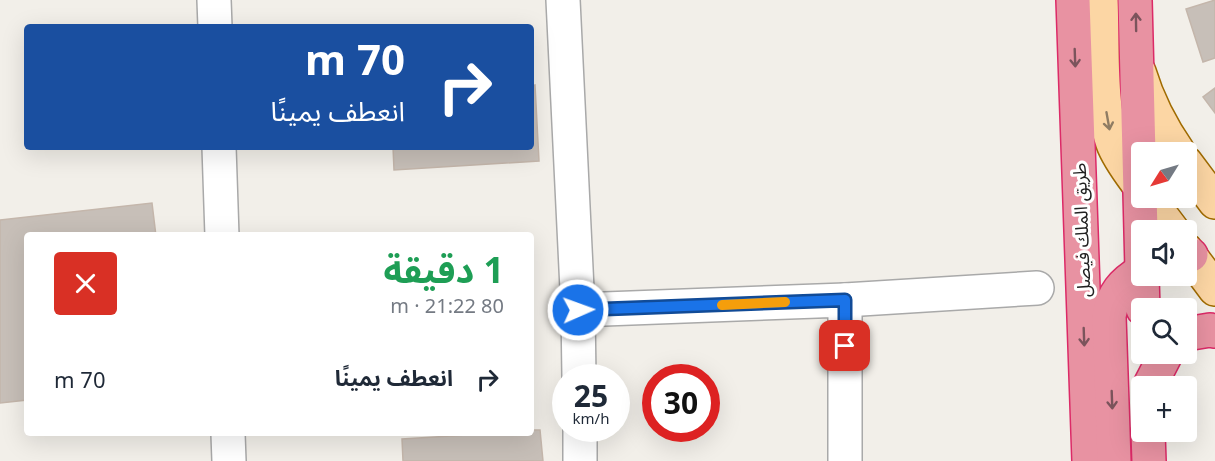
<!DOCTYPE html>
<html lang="ar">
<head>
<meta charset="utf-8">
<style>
	:root { --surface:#fff; --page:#f6f6f7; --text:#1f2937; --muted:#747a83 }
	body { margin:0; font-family:"Noto Sans","Noto Sans Arabic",sans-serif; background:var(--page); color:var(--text); direction:rtl; height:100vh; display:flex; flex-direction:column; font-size:22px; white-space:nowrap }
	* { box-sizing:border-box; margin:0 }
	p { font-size:20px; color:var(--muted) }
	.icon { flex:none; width:33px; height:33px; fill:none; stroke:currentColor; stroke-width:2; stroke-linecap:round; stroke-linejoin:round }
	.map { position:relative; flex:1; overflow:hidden; direction:ltr }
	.side { position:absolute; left:24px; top:232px; width:510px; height:204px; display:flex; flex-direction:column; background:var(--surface); border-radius:6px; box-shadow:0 6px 24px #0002; direction:rtl }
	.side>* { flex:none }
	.top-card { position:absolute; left:24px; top:24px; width:510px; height:126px; border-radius:6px; box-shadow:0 6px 24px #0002; direction:rtl; background:#1a4fa0; color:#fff; overflow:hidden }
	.needle { width:39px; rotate:233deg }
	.buttons { position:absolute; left:1131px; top:142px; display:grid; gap:12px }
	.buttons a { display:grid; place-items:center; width:66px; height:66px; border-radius:6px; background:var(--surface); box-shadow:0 6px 24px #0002; font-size:30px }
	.speed { position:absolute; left:552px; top:364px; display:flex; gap:12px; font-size:30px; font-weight:700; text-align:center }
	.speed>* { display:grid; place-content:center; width:78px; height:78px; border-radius:50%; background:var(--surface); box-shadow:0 6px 24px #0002; line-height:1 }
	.speed small { font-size:15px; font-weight:400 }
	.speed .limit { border:9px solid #d22; background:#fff; color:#111 }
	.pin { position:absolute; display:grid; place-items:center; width:51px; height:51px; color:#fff; margin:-26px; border-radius:12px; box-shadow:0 3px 9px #0006 }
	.me { position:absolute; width:66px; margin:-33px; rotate:88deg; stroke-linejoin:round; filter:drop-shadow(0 0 4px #0008) }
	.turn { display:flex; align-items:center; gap:21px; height:126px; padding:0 30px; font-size:27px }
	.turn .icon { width:78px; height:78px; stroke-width:2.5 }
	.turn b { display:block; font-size:42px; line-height:51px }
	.round { display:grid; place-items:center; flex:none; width:63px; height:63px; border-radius:6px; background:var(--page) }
	.headline { display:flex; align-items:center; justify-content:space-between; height:102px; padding:0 30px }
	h1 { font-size:36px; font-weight:700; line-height:45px; color:#1e9e55 }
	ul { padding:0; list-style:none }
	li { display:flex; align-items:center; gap:18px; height:90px; padding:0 30px }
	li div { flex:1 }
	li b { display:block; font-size:22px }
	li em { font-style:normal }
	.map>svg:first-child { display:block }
	.building { fill:#c7bfb8; stroke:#c4b6ab; stroke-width:1.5 }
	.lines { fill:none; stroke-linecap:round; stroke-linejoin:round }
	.minor-casing { stroke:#a9a9a9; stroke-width:36 }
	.major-casing { stroke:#a06b00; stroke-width:36 }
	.highway-casing { stroke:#dc2a67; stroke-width:36 }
	.minor { stroke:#fff; stroke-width:33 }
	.major { stroke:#fcd6a4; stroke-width:33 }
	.highway { stroke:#e892a2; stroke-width:33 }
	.oneway { stroke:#7b545c }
	.oneway2 { stroke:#8f7c63 }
	.route-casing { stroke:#114b97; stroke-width:15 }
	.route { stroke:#1a73e8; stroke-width:10 }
	.slow { stroke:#f59e0b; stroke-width:10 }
	.labels { text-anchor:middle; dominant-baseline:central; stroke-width:6; stroke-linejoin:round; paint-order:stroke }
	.street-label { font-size:18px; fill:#222; stroke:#fff }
</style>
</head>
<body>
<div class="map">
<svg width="1215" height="461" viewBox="0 0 1215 461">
	<rect width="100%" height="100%" fill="#f2efe9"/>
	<g class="building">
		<polygon points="1215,0 1215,58 1203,62 1186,9"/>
		<polygon points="535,85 539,161 394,170 393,147 531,147 531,86"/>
		<polygon points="1215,88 1215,113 1203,97"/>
		<polygon points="152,203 156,236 27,236 27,400 0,403 0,220"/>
		<polygon points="531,430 540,430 543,461 403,461 402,439 484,434 531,434"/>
	</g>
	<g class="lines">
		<g class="minor-casing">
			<g id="minor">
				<polyline points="214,0 215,27"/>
				<polyline points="563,0 578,310"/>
				<polyline points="219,147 222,236"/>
				<polyline points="845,300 1037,288"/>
				<polyline points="579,378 578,310 845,300 845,461"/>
				<polyline points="580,429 580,461"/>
				<polyline points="228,434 229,461"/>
			</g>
		</g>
		<g class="major-casing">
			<g id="major">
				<path d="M1101 0C1103 41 1099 110 1114 146 1121 162 1132 176 1142 189"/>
				<path d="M1139 72C1148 102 1161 127 1179 153"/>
				<polyline points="1186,163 1215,202"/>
				<polyline points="1148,198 1173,231"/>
				<polyline points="1186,250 1215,289"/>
			</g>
		</g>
		<g class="highway-casing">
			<g id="highway">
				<polyline points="1073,0 1089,461"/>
				<polyline points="1135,0 1142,270"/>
				<polyline points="1186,257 1191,255"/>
				<polyline points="1142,276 1143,309"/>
				<polyline points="1186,334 1210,330 1215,331"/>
				<polyline points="1149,387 1166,354"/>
				<polyline points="1148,432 1149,461"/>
				<path d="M1114 461 1109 316C1113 294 1122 283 1142 271"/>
			</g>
		</g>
		<use href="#minor" class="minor"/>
		<use href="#major" class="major"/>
		<use href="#highway" class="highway"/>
	</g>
	<defs><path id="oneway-shaft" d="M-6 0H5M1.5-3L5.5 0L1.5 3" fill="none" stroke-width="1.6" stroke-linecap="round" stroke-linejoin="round" transform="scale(1.5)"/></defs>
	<g class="oneway">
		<use href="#oneway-shaft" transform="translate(1136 22) rotate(-91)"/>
		<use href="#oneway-shaft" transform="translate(1075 58) rotate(88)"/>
		<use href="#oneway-shaft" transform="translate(1084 337) rotate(88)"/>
		<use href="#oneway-shaft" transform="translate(1112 400) rotate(88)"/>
	</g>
	<use class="oneway2" href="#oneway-shaft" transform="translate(1108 121) rotate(80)"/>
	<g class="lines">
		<g class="route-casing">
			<polyline id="route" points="578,310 845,300 845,346"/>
		</g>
		<use href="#route" class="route"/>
		<polyline class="slow" points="722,305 785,302"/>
	</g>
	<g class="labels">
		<g class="street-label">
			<text transform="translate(1081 230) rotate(-92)">طريق الملك فيصل</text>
		</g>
	</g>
</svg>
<div class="buttons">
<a><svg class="needle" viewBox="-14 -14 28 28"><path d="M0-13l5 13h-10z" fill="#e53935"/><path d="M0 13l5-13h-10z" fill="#747a83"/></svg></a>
<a><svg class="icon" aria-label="sound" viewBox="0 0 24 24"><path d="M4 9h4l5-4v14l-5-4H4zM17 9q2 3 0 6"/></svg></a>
<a><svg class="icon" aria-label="search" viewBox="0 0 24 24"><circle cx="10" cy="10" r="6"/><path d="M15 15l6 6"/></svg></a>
<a>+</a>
</div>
<div class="speed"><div>25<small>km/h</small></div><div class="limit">30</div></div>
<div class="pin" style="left:845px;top:346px;background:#d93025"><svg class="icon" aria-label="arrive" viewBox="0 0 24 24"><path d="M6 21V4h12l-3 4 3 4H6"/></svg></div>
<svg class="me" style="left:578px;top:310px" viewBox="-20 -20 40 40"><circle r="17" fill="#1a73e8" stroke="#fff" stroke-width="3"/><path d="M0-11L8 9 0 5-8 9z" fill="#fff"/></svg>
<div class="top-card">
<div class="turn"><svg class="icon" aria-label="right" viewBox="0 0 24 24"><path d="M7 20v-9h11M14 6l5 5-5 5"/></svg><div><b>70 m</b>انعطف يمينًا</div></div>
</div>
<section class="side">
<div class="headline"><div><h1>1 دقيقة</h1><p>80 m · 21:22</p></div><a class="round" style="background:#d93025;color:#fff"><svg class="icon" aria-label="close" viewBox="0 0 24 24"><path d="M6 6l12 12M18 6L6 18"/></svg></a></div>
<ul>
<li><svg class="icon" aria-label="right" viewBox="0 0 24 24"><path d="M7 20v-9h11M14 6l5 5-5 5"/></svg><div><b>انعطف يمينًا</b></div><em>70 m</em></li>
</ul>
</section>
</div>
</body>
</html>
